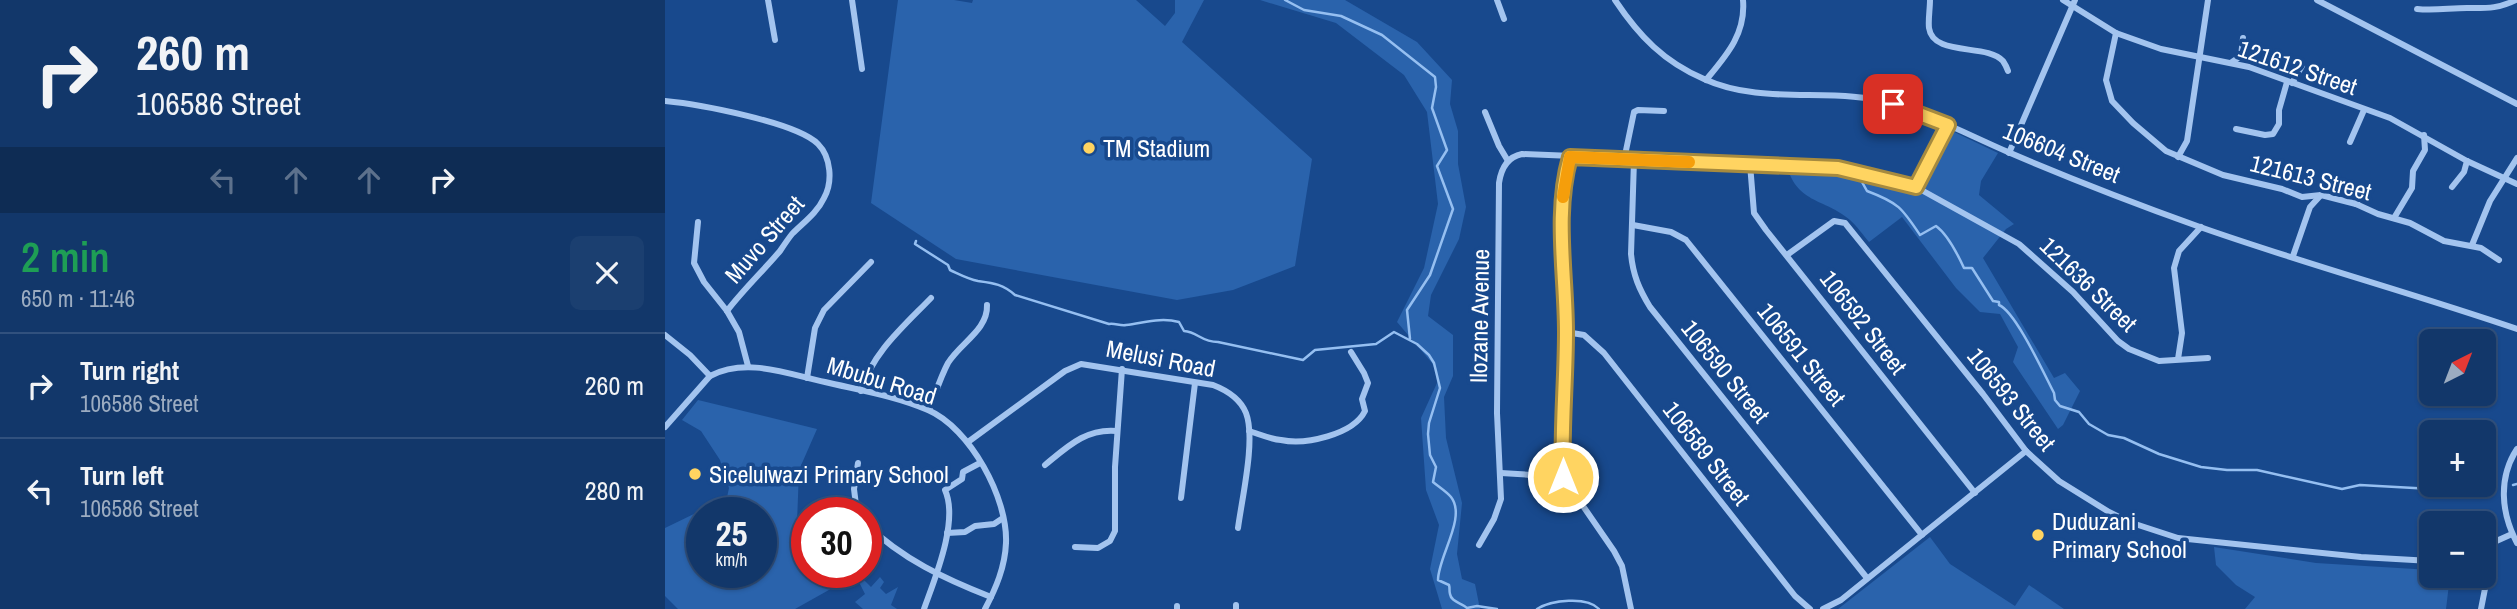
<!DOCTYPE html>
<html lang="en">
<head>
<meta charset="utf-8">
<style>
	:root { --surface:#12376a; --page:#1b3f70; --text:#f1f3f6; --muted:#9cacc1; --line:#31517e }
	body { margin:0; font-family:"Archivo Narrow",sans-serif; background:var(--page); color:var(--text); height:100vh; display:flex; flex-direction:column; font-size:26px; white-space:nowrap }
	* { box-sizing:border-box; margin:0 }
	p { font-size:23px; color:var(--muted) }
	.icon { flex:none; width:38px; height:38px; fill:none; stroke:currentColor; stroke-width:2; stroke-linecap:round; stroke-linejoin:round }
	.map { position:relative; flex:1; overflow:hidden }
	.details { display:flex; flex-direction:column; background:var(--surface); width:665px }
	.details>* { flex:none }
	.guide { background:#12376a; color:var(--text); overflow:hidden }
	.needle { width:46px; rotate:42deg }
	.fabs { position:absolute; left:1754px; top:329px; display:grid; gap:14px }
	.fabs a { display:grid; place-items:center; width:77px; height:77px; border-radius:10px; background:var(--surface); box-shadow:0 2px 5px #0004,0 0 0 2px var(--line); font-size:35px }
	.speed { position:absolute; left:21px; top:497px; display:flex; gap:14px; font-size:35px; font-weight:700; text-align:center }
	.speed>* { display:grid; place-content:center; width:91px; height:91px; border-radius:50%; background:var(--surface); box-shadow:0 2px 5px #0004,0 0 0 2px var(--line); line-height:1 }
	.speed small { font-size:18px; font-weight:400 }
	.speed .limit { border:10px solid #d22; background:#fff; color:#111 }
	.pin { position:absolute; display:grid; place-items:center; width:60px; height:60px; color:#fff; margin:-30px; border-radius:14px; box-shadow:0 4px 10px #0006 }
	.me { position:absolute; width:77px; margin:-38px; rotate:0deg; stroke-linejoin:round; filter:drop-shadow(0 0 5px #0008) }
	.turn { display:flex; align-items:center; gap:24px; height:147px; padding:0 21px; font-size:32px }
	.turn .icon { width:91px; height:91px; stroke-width:2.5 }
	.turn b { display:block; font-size:49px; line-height:60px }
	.lanes { display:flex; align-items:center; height:66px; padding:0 21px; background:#0003; justify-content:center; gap:35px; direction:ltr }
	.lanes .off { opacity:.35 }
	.round { display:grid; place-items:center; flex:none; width:74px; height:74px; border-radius:10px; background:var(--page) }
	.headline { display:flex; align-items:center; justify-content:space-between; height:119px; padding:0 21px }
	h1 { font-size:42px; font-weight:600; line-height:52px; color:#1e9e55 }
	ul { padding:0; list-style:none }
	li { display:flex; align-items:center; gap:21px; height:105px; padding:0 21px; border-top:2px solid var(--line) }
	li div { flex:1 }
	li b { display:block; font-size:26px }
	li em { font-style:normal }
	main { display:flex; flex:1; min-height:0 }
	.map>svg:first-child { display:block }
	.green { fill:#2a63ac }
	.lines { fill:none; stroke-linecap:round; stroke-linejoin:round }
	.stream { stroke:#95bff1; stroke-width:2.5 }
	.minor { stroke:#a3c4ef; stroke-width:6 }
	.route-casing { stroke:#a68a3f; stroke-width:18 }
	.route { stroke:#ffd461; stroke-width:12 }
	.slow { stroke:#f59e0b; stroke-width:12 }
	.poi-dot { fill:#ffd461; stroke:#18498d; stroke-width:2.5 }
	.labels { text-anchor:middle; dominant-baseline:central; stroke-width:7; stroke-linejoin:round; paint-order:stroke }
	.street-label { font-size:24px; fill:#fff; stroke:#18498d }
	.poi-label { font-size:24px; fill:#fff; stroke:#18498d; text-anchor:start }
</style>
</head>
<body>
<main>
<section class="details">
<div class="guide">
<div class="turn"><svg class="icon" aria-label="right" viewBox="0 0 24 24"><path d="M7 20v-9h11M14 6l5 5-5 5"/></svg><div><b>260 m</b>106586 Street</div></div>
<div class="lanes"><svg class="icon off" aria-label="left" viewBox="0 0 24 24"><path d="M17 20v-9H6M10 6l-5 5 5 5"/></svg><svg class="icon off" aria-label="ahead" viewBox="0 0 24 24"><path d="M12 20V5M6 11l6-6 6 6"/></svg><svg class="icon off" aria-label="ahead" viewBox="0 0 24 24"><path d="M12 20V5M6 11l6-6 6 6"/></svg><svg class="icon" aria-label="right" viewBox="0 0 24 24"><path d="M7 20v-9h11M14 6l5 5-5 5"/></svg></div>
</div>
<div class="headline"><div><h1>2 min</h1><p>650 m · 11:46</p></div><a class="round"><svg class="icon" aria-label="close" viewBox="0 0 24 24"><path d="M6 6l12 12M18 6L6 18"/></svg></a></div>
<ul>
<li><svg class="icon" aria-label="right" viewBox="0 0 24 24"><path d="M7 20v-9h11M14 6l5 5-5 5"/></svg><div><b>Turn right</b><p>106586 Street</p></div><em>260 m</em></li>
<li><svg class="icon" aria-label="left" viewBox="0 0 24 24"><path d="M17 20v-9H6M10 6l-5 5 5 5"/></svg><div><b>Turn left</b><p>106586 Street</p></div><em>280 m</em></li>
</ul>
</section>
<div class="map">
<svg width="1852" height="609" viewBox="0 0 1852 609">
	<rect width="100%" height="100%" fill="#18498d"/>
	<g class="green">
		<polygon points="233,0 289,0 307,3 308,0 471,0 500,26 510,13 510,0 539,0 517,42 647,159 630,266 568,290 512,300 291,259 206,203"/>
		<polygon points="595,0 680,0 752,42 787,80 785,104 793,131 793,164 801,207 794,239 766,295 763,316 788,335 788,376 779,397 781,438 797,503 792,554 797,579 810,584 815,609 777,609 765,569 774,525 761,490 756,418 772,383 771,372 767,363 732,322 759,268 773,204 762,112 739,75 671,23"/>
		<path d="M1287 131 1333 153 1316 181 1314 195 1349 224 1341 229 1318 258 1389 378 1400 373 1415 391 1398 425 1393 429 1348 362 1353 347 1335 314 1315 312 1291 288 1237 217 1204 242C1198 235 1192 226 1185 220 1160 198 1129 204 1121 161L1174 163 1242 181C1259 174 1263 151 1270 136Z"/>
		<polygon points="33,400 152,429 134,470 132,523 142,534 142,572 179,572 181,574 171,586 130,609 13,609 0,596 0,528 33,512 37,515 37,572 96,572 96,513 53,513 61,502 64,488 55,460 36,431 17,420"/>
		<polygon points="1265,537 1285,564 1350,606 1364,585 1399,609 1173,609"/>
		<polygon points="1549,547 1651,563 1766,570 1766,576 1785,576 1781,609 1580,609 1590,597 1571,585 1551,565"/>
		<polygon points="194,575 206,587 215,577 219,582 215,588 221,594 233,587 226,605 232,609 198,609 190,602 200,594 194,582 189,580"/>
	</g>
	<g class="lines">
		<g class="stream">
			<polyline points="620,0 639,10 676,16 717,35 770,77 771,87 767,108 782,150 772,166 788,209 765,275 742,310 745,339"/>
			<path d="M1197 182 1202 191C1234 203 1237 208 1255 235L1271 226C1282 234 1293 255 1299 268H1307L1328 301 1334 302V305C1351 312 1379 374 1389 393L1390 400 1395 406 1414 412 1424 424 1443 435 1459 438 1494 454 1536 467 1562 470H1592L1677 489 1695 485 1767 489 1796 488 1806 485"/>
			<path d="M251 241 250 244 283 265 285 270C294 274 303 279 313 281 328 283 338 284 350 295L444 324C450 323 455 326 461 325 479 323 495 317 514 322L519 331C533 332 536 342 553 342L638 360 650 350 711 344 729 332 752 344 764 355 769 363 775 388 764 423 763 434 765 455 771 467 768 482C774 487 782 492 786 497 802 517 773 557 773 580L784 585C785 588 784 591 785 594 786 602 797 603 802 608L812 606 832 609"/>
			<polyline points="1812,485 1819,490 1828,488"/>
			<polyline points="1848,485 1852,484"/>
			<path d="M872 609C886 600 922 596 934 609"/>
		</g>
		<g class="minor">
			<polyline points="103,0 110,40"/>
			<polyline points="187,0 197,69"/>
			<polyline points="832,0 839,19"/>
			<path d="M950 0C974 36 999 62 1039 79 1100 107 1170 85 1232 105 1270 117 1306 136 1343 152 1406 179 1471 204 1535 227 1640 264 1747 293 1852 329"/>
			<path d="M1265 0C1265 9 1263 20 1264 28 1268 57 1322 43 1338 61 1340 64 1342 68 1343 71"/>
			<polyline points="1398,0 1451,33 1496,49 1584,67 1725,118 1802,161 1852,184"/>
			<polyline points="1652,0 1852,104"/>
			<path d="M1752 9C1769 11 1785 8 1802 8 1821 8 1833 9 1851 0"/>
			<polyline points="1451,33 1441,80 1447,101 1468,123 1501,151 1558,175 1617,189 1637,197 1656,195 1691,204 1713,214 1745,223 1779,241 1816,248 1834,260"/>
			<polyline points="1567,62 1576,56 1578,38"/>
			<path d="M1041 80C1061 56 1081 34 1078 0"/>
			<polyline points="1627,83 1637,66"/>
			<path d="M0 101C32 104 131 122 153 144 166 157 168 182 159 198 152 213 139 222 127 234 123 239 119 245 115 251 98 271 78 290 62 311"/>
			<polyline points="820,112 834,146 843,161"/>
			<polyline points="1571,129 1600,135 1608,134 1614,124 1614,110 1622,82"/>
			<polyline points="1685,142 1699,110"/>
			<polyline points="1344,153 1410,0"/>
			<polyline points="905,157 898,192 898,289 901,332 898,477 949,551 957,566 966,609"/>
			<polyline points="1513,157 1522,141 1543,0"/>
			<polyline points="959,160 969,112 973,110 999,111"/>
			<path d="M969 160 966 254C968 275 974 289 985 307L1202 578"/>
			<polyline points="1085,164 1089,213 1101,230 1310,493"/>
			<polyline points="1251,187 1354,244 1408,292 1453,341 1464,349 1494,361 1543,358"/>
			<polyline points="1787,187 1799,172 1802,161"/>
			<polyline points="1691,204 1697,192"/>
			<polyline points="1729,218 1747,188 1748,171 1760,150 1759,135"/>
			<polyline points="33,222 29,263 39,282 62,311 74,332 83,366"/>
			<polyline points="968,225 1006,232 1021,240 1257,535"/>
			<polyline points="1807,245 1825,201 1852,158"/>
			<polyline points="1122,255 1169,221 1180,223 1318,394 1361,451 1394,481 1444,512 1464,522 1513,538 1696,557 1766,561"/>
			<polyline points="1628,256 1645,207 1656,195"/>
			<polyline points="901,332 919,335 939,353 1130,596 1145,609"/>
			<polyline points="0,335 25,355 45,376"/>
			<polyline points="1513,359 1517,333 1509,268 1514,251 1536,227"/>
			<polyline points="142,378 150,328 159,310 206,262"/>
			<path d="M196 391C207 353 239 326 266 298"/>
			<path d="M264 410C270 395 275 378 283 363 295 343 323 330 322 305"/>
			<path d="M0 427 45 376C82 357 122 374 160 382 194 390 231 396 263 410 305 428 343 498 341 543 340 567 331 588 320 609"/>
			<path d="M584 431C594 434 605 439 616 440 640 445 688 435 700 411L697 399 703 383 699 373 686 352"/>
			<path d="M303 442 400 371 416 364 548 385C561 390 575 398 581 413 591 439 577 498 573 528"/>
			<path d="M1852 449C1833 478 1836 513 1852 543"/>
			<path d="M380 465C402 447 421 428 452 431"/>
			<polyline points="836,473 898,477"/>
			<polyline points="516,498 530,383"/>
			<polyline points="192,513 189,489 193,463"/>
			<path d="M201 524C237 559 280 579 326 597"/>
			<polyline points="282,533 300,532 310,526 329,524 338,518"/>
			<path d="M814 545 829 519 836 499 832 413 834 183C836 169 842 157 857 154L1151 166 1173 168 1251 187 1283 125"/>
			<polyline points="410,547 433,548 445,541 450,531 450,467 457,369"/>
			<polyline points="1818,547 1847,534"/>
			<polyline points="571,605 571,609"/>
			<polyline points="512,606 512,609"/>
			<path d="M259 609C270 578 294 521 280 490L297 479 298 472 315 463"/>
			<polyline points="1158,609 1176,600 1361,451"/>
			<polyline points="1816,609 1829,543"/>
		</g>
	</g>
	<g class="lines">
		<g class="route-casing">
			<path id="route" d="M898 477C896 429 901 381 901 332 901 274 889 214 905 157L1173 168 1251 187 1283 125 1228 104"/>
		</g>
		<use href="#route" class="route"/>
		<polyline class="slow" points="898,197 905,157 1024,162"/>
	</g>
	<g class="poi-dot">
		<circle cx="424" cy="148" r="7"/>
		<circle cx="30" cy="474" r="7"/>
		<circle cx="1373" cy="535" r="7"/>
	</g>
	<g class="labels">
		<g class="street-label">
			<text transform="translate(1633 67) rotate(19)">121612 Street</text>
			<text transform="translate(1397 152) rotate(22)">106604 Street</text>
			<text transform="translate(1646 177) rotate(14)">121613 Street</text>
			<text transform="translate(99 239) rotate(-49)">Muvo Street</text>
			<text transform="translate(1424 284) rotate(44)">121636 Street</text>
			<text transform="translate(814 316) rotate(-89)">Ilozane Avenue</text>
			<text transform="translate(1199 322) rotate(52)">106592 Street</text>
			<text transform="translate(1137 354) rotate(51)">106591 Street</text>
			<text transform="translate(496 358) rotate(11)">Melusi Road</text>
			<text transform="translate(1061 371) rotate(51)">106590 Street</text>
			<text transform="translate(217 380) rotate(17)">Mbubu Road</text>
			<text transform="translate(1347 399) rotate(51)">106593 Street</text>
			<text transform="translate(1042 453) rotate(52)">106589 Street</text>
		</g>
		<g class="poi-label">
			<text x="438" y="148">TM Stadium</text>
			<text x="44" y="474">Sicelulwazi Primary School</text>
			<text x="1387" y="521">Duduzani<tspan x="1387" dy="28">Primary School</tspan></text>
		</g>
	</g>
</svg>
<div class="fabs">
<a><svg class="needle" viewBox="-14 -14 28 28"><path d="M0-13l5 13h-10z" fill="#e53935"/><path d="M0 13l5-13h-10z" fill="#9cacc1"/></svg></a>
<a>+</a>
<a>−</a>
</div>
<div class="speed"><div>25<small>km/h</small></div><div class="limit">30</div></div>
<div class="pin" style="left:1228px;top:104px;background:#d93025"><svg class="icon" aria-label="arrive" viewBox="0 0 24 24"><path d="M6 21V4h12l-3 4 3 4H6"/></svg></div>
<svg class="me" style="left:898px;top:477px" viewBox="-20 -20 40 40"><circle r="17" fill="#ffd461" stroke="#fff" stroke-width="3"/><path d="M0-11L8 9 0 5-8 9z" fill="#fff"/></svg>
</div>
</main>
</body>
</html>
